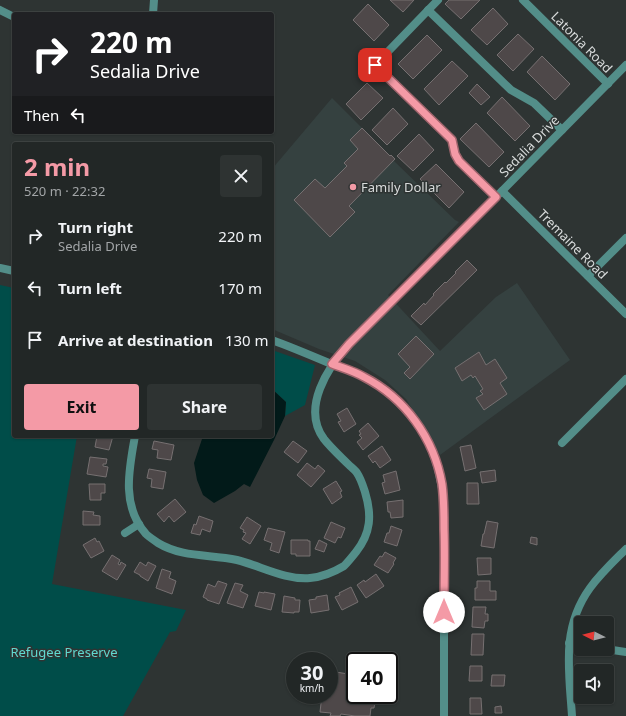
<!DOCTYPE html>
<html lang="en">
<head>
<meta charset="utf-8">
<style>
	:root { --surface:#222726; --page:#2e3332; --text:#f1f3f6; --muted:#a2a5a7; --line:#3f4443; --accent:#f49aa6 }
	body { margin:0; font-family:"Noto Sans",sans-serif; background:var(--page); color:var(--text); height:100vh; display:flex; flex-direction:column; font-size:15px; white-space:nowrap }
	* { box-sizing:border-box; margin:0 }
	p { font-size:13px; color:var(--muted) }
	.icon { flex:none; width:22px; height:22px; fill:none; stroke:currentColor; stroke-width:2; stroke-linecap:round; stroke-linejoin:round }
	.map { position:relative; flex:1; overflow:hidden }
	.sheet { position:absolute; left:12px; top:142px; width:262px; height:296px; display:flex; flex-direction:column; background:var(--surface); border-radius:4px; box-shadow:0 1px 3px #0004,0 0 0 1px var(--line) }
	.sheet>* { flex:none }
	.banner { position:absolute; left:12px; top:12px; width:262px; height:122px; border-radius:4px; box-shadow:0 1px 3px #0004,0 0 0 1px var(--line); background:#202124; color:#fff; overflow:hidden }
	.needle { width:26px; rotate:276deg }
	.controls { position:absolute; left:574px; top:616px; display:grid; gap:8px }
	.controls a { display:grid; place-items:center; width:40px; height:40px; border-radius:4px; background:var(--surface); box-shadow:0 1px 3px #0004,0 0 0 1px var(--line); font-size:20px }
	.speed { position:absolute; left:286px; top:652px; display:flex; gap:8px; font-size:20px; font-weight:700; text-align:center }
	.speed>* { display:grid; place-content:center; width:52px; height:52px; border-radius:50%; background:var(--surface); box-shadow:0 1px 3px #0004,0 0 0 1px var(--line); line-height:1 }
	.speed small { font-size:10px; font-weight:400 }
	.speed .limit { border:2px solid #111; border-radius:6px; background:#fff; color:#111 }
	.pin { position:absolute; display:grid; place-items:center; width:34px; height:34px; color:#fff; margin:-17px; border-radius:8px; box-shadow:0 2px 6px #0006 }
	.me { position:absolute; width:44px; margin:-22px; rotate:0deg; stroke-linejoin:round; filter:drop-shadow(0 0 3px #0008) }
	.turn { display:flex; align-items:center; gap:14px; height:84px; padding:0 12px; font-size:18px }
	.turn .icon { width:52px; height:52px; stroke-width:2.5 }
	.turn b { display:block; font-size:28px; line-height:34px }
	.then { display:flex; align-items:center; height:38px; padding:0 12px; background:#0003; gap:8px; font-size:15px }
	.round { display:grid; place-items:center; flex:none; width:42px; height:42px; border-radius:4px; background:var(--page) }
	.overview { display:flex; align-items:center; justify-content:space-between; height:68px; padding:0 12px }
	h1 { font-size:24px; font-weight:700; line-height:30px; color:var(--accent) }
	.primary-button { display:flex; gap:8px; margin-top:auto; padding:8px 12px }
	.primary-button a { flex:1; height:46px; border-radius:4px; background:var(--accent); color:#111; font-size:16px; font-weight:700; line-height:46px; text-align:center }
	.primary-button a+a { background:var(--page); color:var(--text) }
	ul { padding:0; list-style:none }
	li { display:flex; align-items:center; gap:12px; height:52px; padding:0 12px }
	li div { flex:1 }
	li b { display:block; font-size:15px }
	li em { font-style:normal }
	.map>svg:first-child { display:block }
	.built { fill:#354140 }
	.green { fill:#004d49 }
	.water { fill:#021a19 }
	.building { fill:#4e4849; stroke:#767071 }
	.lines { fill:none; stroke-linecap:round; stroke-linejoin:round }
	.minor { stroke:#538e89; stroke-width:8 }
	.tertiary { stroke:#538e89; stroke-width:8 }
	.route-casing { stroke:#9f646c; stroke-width:10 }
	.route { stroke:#f49aa6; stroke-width:7 }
	.poi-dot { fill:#f49aa6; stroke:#2e3433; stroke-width:1.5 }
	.labels { text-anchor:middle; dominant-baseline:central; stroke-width:3; stroke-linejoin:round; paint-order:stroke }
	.street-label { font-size:13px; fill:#d8dbdb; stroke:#2e3433 }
	.poi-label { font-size:13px; fill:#d8dbdb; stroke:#2e3433; text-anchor:start }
	.park-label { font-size:13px; fill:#60d8cf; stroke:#2e3433 }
</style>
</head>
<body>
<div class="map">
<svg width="626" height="716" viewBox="0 0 626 716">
	<rect width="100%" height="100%" fill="#2e3433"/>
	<polygon class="built" points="332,98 390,156 391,155 395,159 394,161 395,162 455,220 459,222 388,295 440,351 496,297 517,283 570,360 440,455 406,399 385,380 355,361 319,349 272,329 272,169"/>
	<g class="green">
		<polygon points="0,285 14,288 14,436 77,436 52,584 186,610 176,631 170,632 123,716 0,716"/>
		<polygon points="272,350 315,365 305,405 285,416 286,402 272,389"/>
	</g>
	<polygon class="water" points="272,389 286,402 285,416 274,440 250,487 244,484 235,491 214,503 203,495 197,480 194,463 203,436 272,436"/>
	<g class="building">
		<polygon points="390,0 414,0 403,12"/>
		<polygon points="449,0 480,0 461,19 445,4"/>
		<polygon points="368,4 389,25 374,41 353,20"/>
		<polygon points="493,8 508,24 487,45 471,30"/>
		<polygon points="518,34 534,49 513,71 497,55"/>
		<polygon points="427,35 442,50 413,79 398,64"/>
		<polygon points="542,56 570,84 555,100 527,72"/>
		<polygon points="452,61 468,76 439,105 424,89"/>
		<polygon points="367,83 383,98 361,120 346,104"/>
		<polygon points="477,84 490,97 481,105 469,93"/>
		<polygon points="502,97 530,126 515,141 487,113"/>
		<polygon points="393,108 408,124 387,145 372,130"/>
		<polygon points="476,123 504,152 489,167 460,139"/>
		<polygon points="362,128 390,156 391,155 395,159 349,206 355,212 330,237 294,200 315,179 325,188 347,166 344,163 358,149 350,140"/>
		<polygon points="419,134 434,150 413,171 397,156"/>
		<polygon points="436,164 464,192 449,208 420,179"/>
		<polygon points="467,260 477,270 421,325 411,316 424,303 425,305 434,295 433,294 445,282 446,283 456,273 455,272"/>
		<polygon points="416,336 434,354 410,379 404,373 410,367 398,354"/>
		<polygon points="479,352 486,365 495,359 507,378 500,383 507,394 484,410 476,398 483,394 480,391 483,389 475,376 473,378 471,375 462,381 455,368"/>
		<polygon points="347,408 356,424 344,432 338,422 341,421 337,414"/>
		<polygon points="368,423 379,436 363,450 357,442 362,438 359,435 361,434 359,431"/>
		<polygon points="97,436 113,436 109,450 95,447"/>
		<polygon points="154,441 174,445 171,460 157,458 158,450 152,449"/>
		<polygon points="293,441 307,451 298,463 284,452"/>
		<polygon points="471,445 476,468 465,471 460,447"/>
		<polygon points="382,446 391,460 380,468 375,461 373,463 368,456"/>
		<polygon points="90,457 107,459 106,464 103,464 103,466 108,467 106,477 87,474"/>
		<polygon points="307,463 315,469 318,465 325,471 311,487 297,475"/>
		<polygon points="149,469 166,472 163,489 151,487 152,479 147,478"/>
		<polygon points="495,470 496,481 482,483 480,472"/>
		<polygon points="396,471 400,490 385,494 382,483 385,482 383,475"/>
		<polygon points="336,481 342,491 340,492 342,497 332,504 323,489"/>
		<polygon points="467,483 478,483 479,504 467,504"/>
		<polygon points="89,484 105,484 105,493 101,493 101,500 90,500"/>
		<polygon points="175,499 186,512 174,522 169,516 164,522 157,514"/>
		<polygon points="403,500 403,517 391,518 390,512 388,512 387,502"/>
		<polygon points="83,511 94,512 93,515 100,516 100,525 83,525"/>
		<polygon points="199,516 213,521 210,532 202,529 200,535 191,533 194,524 196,525"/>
		<polygon points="247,517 261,526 250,544 242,539 246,533 243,532 244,530 240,528"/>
		<polygon points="487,521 498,523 494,548 481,546 483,534 484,534"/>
		<polygon points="331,522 345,528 341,538 338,537 335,543 324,538"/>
		<polygon points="391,526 402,530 397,546 384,542 387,533 389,533"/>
		<polygon points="268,528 285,532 279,553 270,550 272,543 264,540"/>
		<polygon points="531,537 537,538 537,545 530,543"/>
		<polygon points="95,538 97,542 99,541 104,551 91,558 83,545"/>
		<polygon points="291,540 308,540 308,541 310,541 310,556 296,556 296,554 291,554"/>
		<polygon points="319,540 327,544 324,552 315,549"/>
		<polygon points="385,552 396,558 393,563 394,564 388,573 374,565 380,556 382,557"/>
		<polygon points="112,555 120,560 118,564 120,565 121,562 126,565 117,580 102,571"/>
		<polygon points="477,558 491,558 491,574 478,575"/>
		<polygon points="140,562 146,566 148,562 156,566 148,581 140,576 140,575 134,572"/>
		<polygon points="162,569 171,572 169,578 176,581 172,594 156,588"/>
		<polygon points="376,574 384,586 366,598 357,585 364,580 365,582"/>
		<polygon points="218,581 227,584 219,604 207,600 207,599 203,597 208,584 215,587"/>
		<polygon points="477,581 490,581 490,591 496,591 496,600 475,600 475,588 477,588"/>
		<polygon points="235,583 243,585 240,591 248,595 243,608 227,603"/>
		<polygon points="351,587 358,602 342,610 335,597 340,595 339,593"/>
		<polygon points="259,592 264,593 264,592 275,594 271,610 255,606"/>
		<polygon points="327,595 329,610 311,613 309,600 316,599 316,597"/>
		<polygon points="284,596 295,598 295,600 300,600 299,612 294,612 294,613 282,612"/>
		<polygon points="473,607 486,607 485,614 488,614 488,621 485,621 484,628 472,627"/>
		<polygon points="472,634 484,634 483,655 471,655"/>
		<polygon points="470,666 482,666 482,681 469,681"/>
		<polygon points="329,671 355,675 355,695 376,695 374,708 371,708 370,716 355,716 341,714 340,716 330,716 331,713 320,712 322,695 329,695"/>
		<polygon points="492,675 505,675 504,686 491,686"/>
		<polygon points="470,698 481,698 482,714 470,714"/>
		<polygon points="501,706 502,713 495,713 495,707"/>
	</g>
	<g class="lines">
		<g class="minor">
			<polyline points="438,0 375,65 448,136 452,140 455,154 459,161 496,197"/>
			<polyline points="523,0 608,84"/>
			<polyline points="0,10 14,17"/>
			<polyline points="428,10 511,90 534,103 562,130"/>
			<polyline points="153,14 154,0"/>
			<polyline points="502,191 626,314"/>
			<polyline points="588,276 626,238"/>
			<path d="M135 436C129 469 121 506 146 534 149 537 154 540 158 543 183 558 210 554 237 560 261 566 285 580 310 578 322 577 334 572 344 566 348 562 352 557 356 552 371 533 372 515 365 492 363 486 361 479 357 473 355 470 351 467 349 465 340 456 331 448 324 439 301 408 328 367 349 344L502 191 626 65"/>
			<polyline points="562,443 626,379"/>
			<polyline points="125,533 139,524"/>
			<polyline points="569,643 581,645"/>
			<polyline points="606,649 626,652"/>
			<path d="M572 716C569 670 561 628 590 588 601 573 614 561 626 549"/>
		</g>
		<g class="tertiary">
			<polyline points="0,268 14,271"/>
			<path d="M272 340C291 347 310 355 329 363 340 367 352 371 363 376 400 395 428 429 438 469 441 481 443 493 444 505V716"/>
		</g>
	</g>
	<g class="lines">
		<g class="route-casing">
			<path id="route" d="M375 65 448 136 452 140 455 154 459 161 496 197 349 344 332 364C343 368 354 371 364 377 405 398 434 438 442 484 444 499 444 514 444 529 445 557 444 584 444 612"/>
		</g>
		<use href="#route" class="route"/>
	</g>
	<circle class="poi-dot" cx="353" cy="187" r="4"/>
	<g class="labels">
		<g class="street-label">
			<text transform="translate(582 42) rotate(45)">Latonia Road</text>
			<text transform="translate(529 146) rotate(-46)">Sedalia Drive</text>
			<text transform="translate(573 244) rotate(45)">Tremaine Road</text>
		</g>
		<g class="poi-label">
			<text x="361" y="187">Family Dollar</text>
		</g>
		<g class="park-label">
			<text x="64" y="652">Refugee Preserve</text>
		</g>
	</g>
</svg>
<div class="controls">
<a><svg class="needle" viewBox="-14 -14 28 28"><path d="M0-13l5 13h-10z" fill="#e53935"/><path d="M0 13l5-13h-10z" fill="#a2a5a7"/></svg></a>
<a><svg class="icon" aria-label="sound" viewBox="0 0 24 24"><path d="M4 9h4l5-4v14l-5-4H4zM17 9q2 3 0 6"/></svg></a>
</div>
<div class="speed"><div>30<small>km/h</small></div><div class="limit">40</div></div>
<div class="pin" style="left:375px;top:65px;background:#d93025"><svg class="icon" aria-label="arrive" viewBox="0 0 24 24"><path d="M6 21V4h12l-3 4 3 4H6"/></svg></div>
<svg class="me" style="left:444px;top:612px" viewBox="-20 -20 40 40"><circle r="19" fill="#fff"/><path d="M0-13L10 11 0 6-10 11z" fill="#f49aa6"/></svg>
<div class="banner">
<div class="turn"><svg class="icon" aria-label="right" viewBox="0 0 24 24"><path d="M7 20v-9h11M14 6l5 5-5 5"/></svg><div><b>220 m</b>Sedalia Drive</div></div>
<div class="then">Then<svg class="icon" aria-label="left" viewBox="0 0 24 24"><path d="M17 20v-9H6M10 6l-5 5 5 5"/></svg></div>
</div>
<section class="sheet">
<div class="overview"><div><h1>2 min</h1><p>520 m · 22:32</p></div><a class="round"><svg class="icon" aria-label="close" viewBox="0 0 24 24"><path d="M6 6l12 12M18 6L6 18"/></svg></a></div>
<ul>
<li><svg class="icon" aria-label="right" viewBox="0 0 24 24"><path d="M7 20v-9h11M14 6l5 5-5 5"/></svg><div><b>Turn right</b><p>Sedalia Drive</p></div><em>220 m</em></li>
<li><svg class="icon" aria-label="left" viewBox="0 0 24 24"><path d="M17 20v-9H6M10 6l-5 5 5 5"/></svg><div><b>Turn left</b></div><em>170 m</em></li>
<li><svg class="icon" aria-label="arrive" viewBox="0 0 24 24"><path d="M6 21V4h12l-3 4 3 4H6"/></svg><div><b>Arrive at destination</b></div><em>130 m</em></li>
</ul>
<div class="primary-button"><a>Exit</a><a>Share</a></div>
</section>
</div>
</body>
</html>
